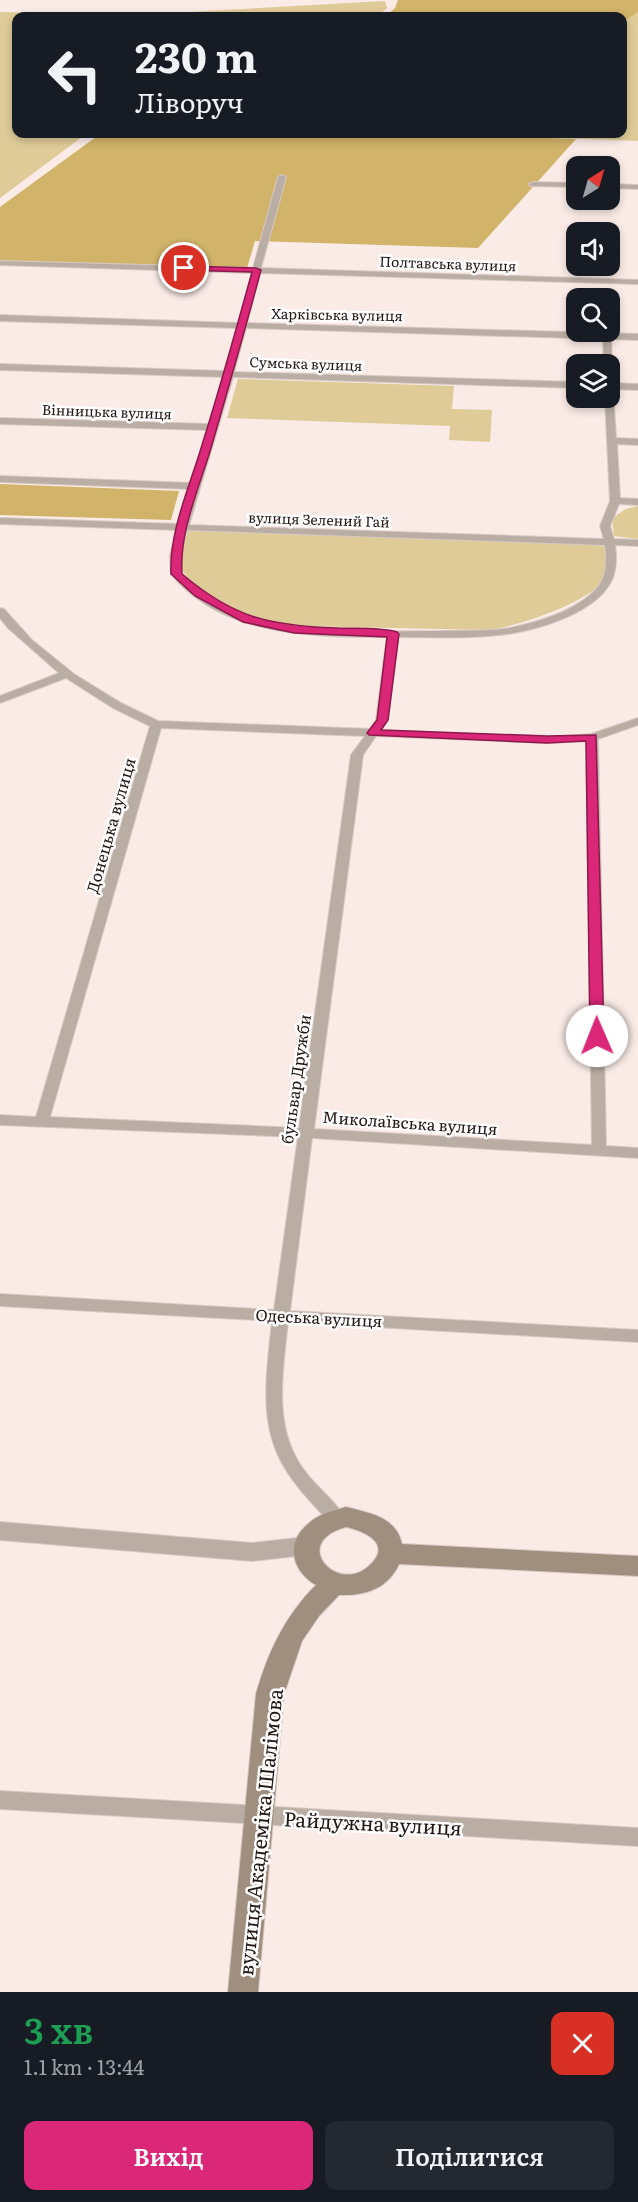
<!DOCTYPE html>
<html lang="uk">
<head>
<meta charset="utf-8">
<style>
	:root { --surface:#171b24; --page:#242831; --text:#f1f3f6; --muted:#9ea1a6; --accent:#db2777 }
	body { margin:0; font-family:Literata,serif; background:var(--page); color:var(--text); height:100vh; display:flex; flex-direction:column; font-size:22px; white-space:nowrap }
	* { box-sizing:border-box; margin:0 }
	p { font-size:20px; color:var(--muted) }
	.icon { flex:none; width:33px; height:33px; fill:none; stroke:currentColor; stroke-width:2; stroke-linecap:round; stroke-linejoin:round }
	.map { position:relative; height:1992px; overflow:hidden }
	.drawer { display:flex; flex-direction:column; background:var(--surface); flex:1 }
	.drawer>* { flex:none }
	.guide { position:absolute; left:12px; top:12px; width:615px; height:126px; border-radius:12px; box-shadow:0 3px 9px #0003; background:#171b24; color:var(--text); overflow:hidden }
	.needle { width:39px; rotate:37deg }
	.controls { position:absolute; left:566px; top:156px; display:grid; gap:12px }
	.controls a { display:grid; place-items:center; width:54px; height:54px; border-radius:12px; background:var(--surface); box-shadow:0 3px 9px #0003; font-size:30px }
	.pin { position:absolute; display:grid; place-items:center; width:51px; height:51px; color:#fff; margin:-26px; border:3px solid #fff; border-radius:50%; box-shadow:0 2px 6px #0007 }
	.me { position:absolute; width:66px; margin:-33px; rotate:359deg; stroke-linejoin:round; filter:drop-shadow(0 0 4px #0008) }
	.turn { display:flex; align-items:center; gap:21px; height:126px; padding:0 24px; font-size:27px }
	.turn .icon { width:78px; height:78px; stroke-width:2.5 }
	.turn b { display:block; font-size:42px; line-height:51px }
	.round { display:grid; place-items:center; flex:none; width:63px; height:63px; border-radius:12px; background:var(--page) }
	.headline { display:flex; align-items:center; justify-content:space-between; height:102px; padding:0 24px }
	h1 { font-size:36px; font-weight:600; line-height:45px; color:#1e9e55 }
	.primary-button { display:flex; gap:12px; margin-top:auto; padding:12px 24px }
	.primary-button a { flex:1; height:69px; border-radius:12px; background:var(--accent); color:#fff; font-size:24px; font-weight:600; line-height:69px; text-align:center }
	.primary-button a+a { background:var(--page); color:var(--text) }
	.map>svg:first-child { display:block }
	.green { fill:#dfcb98 }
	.forest { fill:#d1b46a }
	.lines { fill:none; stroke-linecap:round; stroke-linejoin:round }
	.minor-casing { stroke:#d8c9c4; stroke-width:2 }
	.tertiary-casing { stroke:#d8c9c4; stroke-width:2 }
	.secondary-casing { stroke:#d8c9c4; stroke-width:2 }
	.minor { fill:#baaea4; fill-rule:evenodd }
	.tertiary { fill:#baaea4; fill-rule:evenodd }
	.secondary { fill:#a08f7f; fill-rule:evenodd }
	.route { fill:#db2777; stroke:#8e194d; stroke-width:1.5 }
	.labels { text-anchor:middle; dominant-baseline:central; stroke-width:5; stroke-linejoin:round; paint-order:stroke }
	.far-street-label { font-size:14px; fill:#231713; stroke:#fff }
	.street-label { font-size:16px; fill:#231713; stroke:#fff }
	.near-street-label { font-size:20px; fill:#231713; stroke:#fff }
</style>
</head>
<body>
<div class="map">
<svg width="638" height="1992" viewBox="0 0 638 1992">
	<rect width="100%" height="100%" fill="#faebe6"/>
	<g class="green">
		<polygon points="385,1 387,8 378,16 16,16 16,134 86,134 0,198 0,12 136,15"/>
		<polygon points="638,12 638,141 449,134 622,134 623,21"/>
		<polygon points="238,379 454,386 452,409 492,410 490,442 449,440 450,426 227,418"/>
		<polygon points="638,506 638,539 614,536 612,518 626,509"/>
		<path d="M182 528 610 542C610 550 613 563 610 570 602 600 516 627 488 630L298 626 271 623 243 614 191 583 181 569Z"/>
	</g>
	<g class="forest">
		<polygon points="398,0 638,0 638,12 623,22 622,16 386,16 395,8"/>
		<polygon points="100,134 449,134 576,139 478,248 255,241 247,268 0,262 0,207"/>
		<polygon points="0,484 179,491 171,520 0,515"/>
	</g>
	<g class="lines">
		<g class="minor-casing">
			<g id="minor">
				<path d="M282 175 286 177 261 268 638 280V284L260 273 247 323 638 334V340L611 339 612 364 609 366V364H604L603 339 246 328 234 372 576 382V388L233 377 189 525 604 539 600 526 610 501 605 398H609V383L638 384V390L611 389 613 391 616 438 638 439V445L617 444 620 498 638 499V505L619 504 610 526 614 539 638 540V546L615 545C617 559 617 573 609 585 591 615 532 632 499 635 466 639 431 637 398 637L388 720 381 730 547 737 591 734 638 718V725L598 739 606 1146 638 1148V1158L312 1138 290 1311 638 1330V1342L288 1322C283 1371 272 1427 304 1470 316 1487 336 1501 346 1519L343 1524 337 1526 331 1524C315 1506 298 1490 286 1470 257 1425 267 1372 272 1321L0 1306V1294L274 1310 298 1137 0 1125V1115L36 1117 150 726 113 708 66 678 0 703V696L59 673 8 628 0 618V608L4 609 32 640 74 674 121 703 158 721 370 729 376 720 387 637C313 637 223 637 171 574L170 555 177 530 0 524V518L179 524 190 489 0 482V476L192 483 208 430 0 424V418L209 424 224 377 0 370V364L225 371 237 328 0 321V315L239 323 252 273 0 265V261L253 268 278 177ZM187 530 605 545C607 559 607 577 597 588 577 611 538 622 510 628 487 632 464 630 441 631 380 631 314 636 254 619 227 611 201 593 181 573L180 555ZM161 728 365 736 351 755 299 1128 50 1117ZM376 736 547 743 586 741 592 1145 314 1129 363 755Z"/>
				<polygon points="533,182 576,183 576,187 530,186 529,184"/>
				<polygon points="609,184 638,185 638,189 609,188"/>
				<polygon points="0,1791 638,1828 638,1846 0,1809"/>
			</g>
		</g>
		<g class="tertiary-casing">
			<polygon id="tertiary" points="0,1522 252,1543 306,1537 314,1539 318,1546 314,1553 306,1555 252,1561 0,1540"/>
		</g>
		<g class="secondary-casing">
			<path id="secondary" d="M346 1507C370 1513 396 1517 402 1544L638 1556V1576L399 1564C388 1589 364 1596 339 1595L319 1616 302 1641 284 1694 258 1992H228L256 1694C268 1652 285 1616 316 1585 292 1571 285 1543 308 1524 318 1514 333 1511 346 1507ZM346 1527C364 1531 393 1543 370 1565 339 1596 288 1543 346 1527Z"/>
		</g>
		<use href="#minor" class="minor"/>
		<use href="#tertiary" class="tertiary"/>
		<use href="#secondary" class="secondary"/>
	</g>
	<path class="route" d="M184 266 256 268 261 270C245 330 228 389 211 448 199 488 179 532 182 574 234 618 270 626 337 628 357 629 378 627 397 632L399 634 388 720 381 730 547 736 596 735 604 1036 602 1039H593L590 1036 586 741 547 743 369 735 367 733 377 720 387 637 294 633 243 622 195 596 171 574C169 531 190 486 202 445 220 388 236 330 252 272L181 270 180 268Z"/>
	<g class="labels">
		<g class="far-street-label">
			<text transform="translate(448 263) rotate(2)">Полтавська вулиця</text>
			<text transform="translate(337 314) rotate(1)">Харківська вулиця</text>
			<text transform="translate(306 363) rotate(2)">Сумська вулиця</text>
			<text transform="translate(107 411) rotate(2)">Вінницька вулиця</text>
			<text transform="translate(319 519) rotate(2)">вулиця Зелений Гай</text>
		</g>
		<g class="street-label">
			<text transform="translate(110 825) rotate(-74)">Донецька вулиця</text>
			<text transform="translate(295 1079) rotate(-82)">бульвар Дружби</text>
			<text transform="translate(410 1122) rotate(4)">Миколаївська вулиця</text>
			<text transform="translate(319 1317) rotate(3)">Одеська вулиця</text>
		</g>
		<g class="near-street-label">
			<text transform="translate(373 1822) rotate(3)">Райдужна вулиця</text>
			<text transform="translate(259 1832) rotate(-84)">вулиця Академіка Шалімова</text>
		</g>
	</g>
</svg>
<div class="controls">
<a><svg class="needle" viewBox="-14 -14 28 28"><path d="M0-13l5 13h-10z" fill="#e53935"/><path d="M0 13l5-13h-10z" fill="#9ea1a6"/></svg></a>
<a><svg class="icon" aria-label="sound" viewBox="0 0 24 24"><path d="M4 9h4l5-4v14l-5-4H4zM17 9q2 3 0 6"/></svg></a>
<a><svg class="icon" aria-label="search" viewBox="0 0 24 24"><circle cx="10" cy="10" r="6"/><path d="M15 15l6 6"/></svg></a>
<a><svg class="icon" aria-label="layers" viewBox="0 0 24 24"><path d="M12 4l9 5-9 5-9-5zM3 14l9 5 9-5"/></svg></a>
</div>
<div class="pin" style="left:184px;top:268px;background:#d93025"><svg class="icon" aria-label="arrive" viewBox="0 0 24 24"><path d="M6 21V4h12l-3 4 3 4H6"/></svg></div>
<svg class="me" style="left:597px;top:1036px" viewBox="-20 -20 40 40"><circle r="19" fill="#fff"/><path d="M0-13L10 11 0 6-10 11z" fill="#db2777"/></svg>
<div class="guide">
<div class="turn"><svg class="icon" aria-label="left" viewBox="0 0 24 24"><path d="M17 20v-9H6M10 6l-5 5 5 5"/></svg><div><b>230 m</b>Ліворуч</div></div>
</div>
</div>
<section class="drawer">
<div class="headline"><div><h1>3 хв</h1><p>1.1 km · 13:44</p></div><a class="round" style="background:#d93025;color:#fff"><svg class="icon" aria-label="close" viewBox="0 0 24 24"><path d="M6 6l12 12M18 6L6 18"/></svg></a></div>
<div class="primary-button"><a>Вихід</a><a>Поділитися</a></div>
</section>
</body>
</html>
